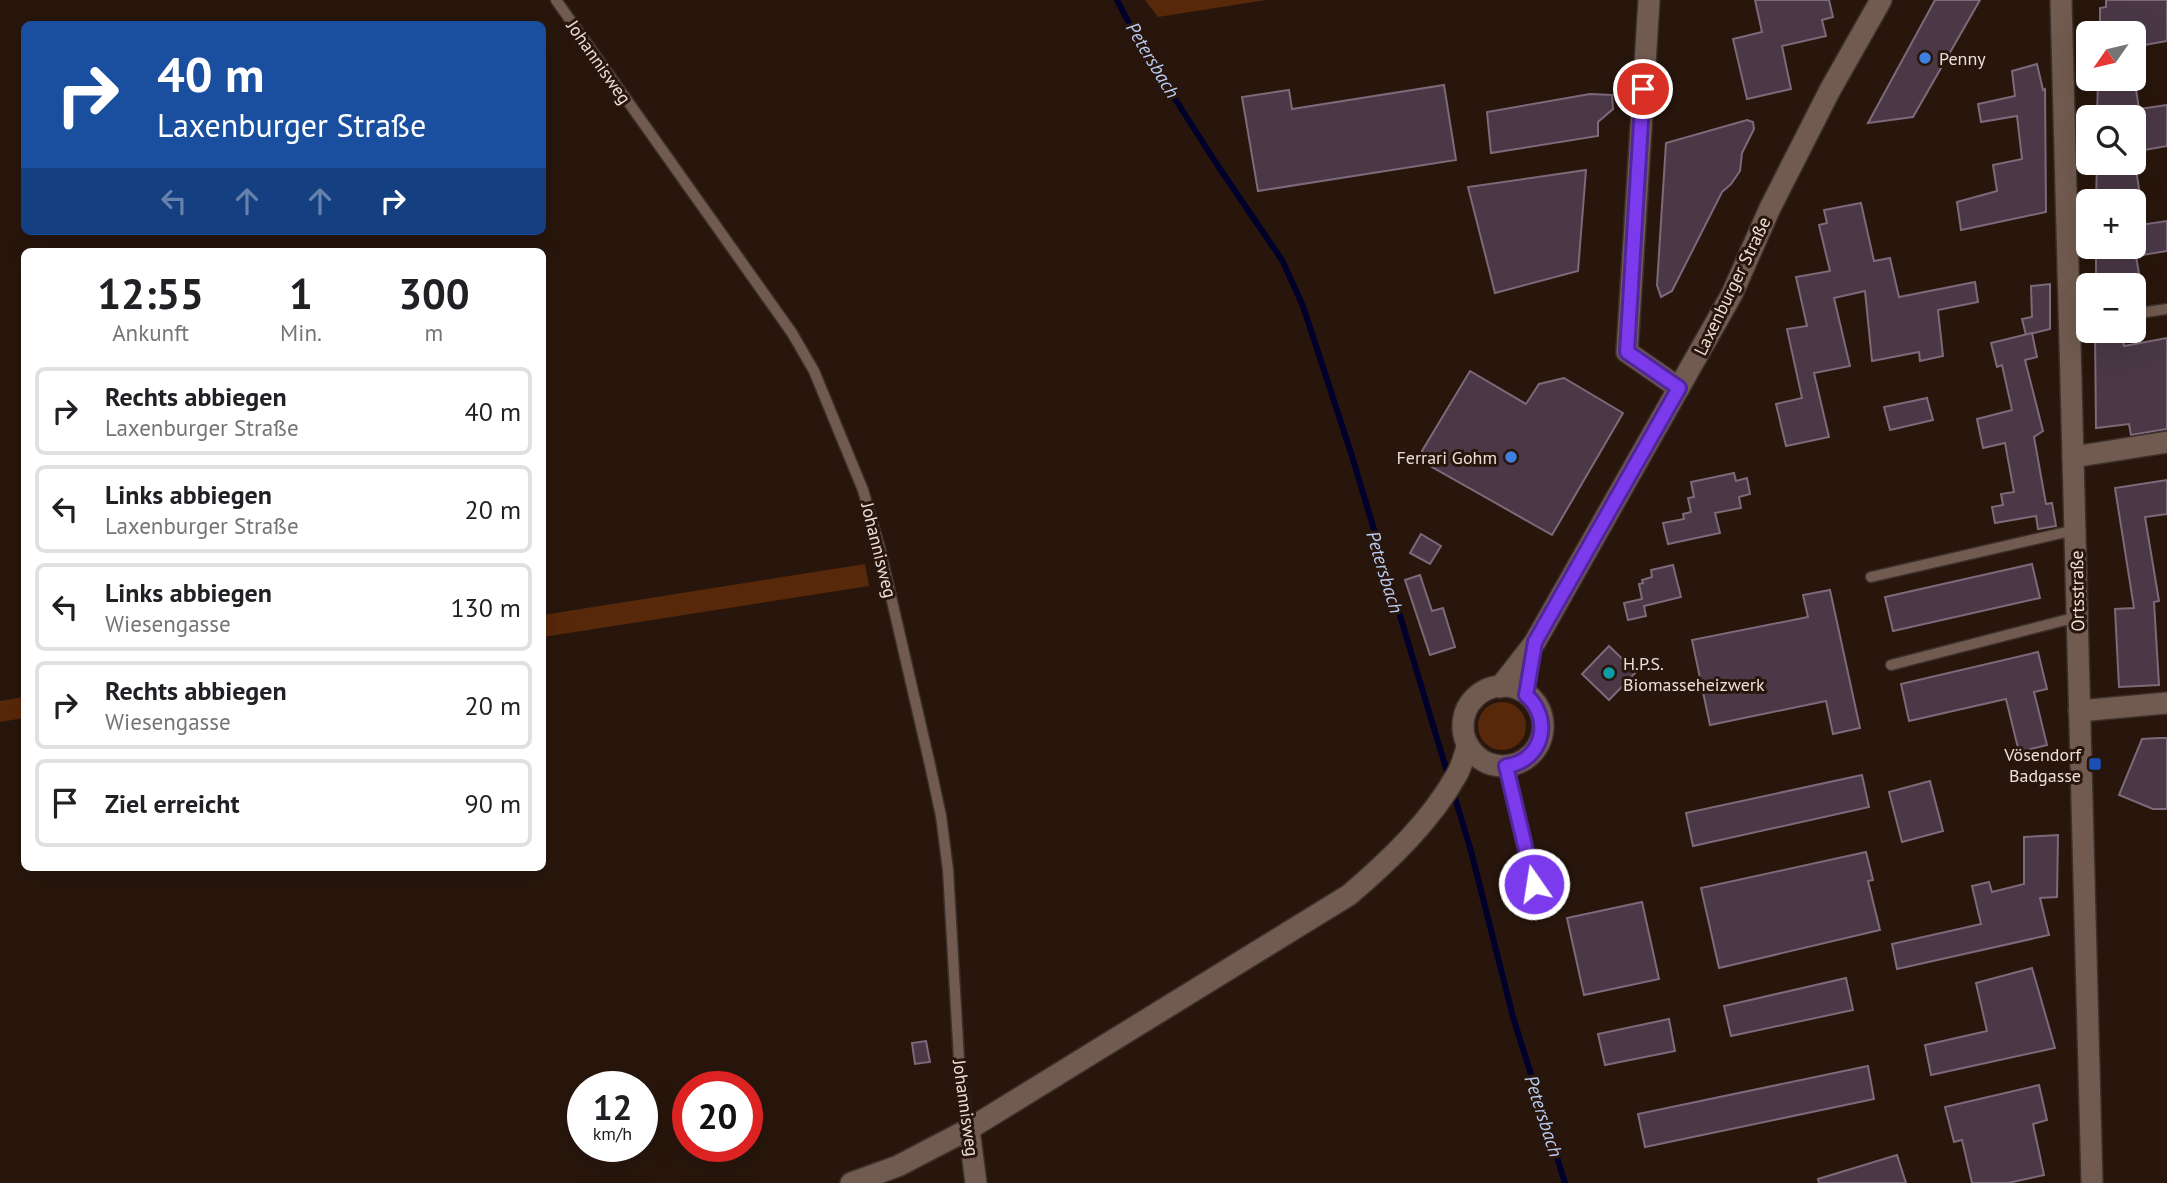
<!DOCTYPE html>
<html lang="de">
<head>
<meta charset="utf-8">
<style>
	:root { --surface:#fff; --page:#f2f2f2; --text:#202124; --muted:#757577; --line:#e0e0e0 }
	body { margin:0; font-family:"PT Sans",sans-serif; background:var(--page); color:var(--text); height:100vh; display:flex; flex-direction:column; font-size:26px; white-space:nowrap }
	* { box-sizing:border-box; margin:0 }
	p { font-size:23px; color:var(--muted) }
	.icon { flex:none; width:38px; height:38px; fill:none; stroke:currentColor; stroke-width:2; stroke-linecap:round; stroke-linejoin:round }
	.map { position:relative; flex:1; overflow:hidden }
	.side { position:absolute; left:21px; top:248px; width:525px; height:623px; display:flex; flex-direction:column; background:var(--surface); border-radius:10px; box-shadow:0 7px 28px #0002 }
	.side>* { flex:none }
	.top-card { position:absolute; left:21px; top:21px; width:525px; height:214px; border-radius:10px; box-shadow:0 7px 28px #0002; background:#1a4fa0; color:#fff; overflow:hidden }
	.needle { width:46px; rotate:236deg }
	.controls { position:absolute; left:2076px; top:21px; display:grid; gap:14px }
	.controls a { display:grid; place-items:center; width:70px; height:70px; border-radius:10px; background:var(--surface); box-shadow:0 7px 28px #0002; font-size:35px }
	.speed { position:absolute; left:567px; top:1071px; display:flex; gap:14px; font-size:35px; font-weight:700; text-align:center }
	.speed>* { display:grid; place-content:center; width:91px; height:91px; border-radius:50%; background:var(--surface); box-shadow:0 7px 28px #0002; line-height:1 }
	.speed small { font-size:18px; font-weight:400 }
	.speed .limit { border:10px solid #d22; background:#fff; color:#111 }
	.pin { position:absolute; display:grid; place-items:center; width:60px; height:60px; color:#fff; margin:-30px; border:4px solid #fff; border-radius:50%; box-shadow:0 2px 7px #0007 }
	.me { position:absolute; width:77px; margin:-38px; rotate:347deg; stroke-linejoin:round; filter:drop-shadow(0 0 5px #0008) }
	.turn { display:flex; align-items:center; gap:24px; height:147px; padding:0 21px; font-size:32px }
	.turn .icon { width:91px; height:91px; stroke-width:2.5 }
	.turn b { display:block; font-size:49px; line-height:60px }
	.lanes { display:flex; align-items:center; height:66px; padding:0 21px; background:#0003; justify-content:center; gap:35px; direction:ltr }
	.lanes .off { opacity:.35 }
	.eta { display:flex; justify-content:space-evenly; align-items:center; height:119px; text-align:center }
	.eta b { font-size:42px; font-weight:700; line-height:49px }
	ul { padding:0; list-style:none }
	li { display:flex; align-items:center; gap:21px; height:88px; margin:0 14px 10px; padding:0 7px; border:4px solid var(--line); border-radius:10px }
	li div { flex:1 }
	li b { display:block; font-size:26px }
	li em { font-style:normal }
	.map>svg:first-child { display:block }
	.green { fill:#58280a }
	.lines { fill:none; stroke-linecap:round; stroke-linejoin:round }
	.stream { stroke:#01002b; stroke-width:6 }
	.building { fill:#4a3847; stroke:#7c6979; stroke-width:2 }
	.service-casing { stroke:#3c2f2b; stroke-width:13 }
	.minor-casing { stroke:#3c2f2b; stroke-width:24 }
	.tertiary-casing { stroke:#3c2f2b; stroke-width:24 }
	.secondary-casing { stroke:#3c2f2b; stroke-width:24 }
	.service { stroke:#715a4f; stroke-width:10 }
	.minor { stroke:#715a4f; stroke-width:21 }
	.tertiary { stroke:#715a4f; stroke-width:21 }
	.secondary { stroke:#715a4f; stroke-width:21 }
	.route-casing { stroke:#51269a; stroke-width:18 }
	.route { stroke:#7c3aed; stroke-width:12 }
	.shop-dot { fill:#3f7fe0; stroke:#28160c; stroke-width:2.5 }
	.culture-dot { fill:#0f9aa8; stroke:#28160c; stroke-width:2.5 }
	.transit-dot { fill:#1a4fb4; stroke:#28160c; stroke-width:2.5 }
	.labels { text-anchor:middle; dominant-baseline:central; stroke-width:6; stroke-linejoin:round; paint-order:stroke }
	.poi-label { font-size:18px; fill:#ecdfd8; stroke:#28160c; text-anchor:start }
	.street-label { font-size:18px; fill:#ecdfd8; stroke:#28160c }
	.water-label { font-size:19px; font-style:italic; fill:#b9cdf5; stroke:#28160c }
</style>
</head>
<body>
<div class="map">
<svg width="2167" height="1183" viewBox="0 0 2167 1183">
	<rect width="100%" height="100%" fill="#28160c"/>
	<g class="green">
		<polygon points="1145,0 1266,0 1158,17"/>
		<polygon points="865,564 869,586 543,637 543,615"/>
		<polygon points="24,697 24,718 0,722 0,701"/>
		<circle cx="1502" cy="726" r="24"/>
	</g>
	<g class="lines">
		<g class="stream">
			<polyline points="1117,0 1140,44 1216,163 1282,260 1303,306 1351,453 1449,778"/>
			<polyline points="1453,791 1471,851 1513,1017 1565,1183"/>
		</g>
	</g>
	<g class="building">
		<polygon points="1755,0 1829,0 1833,17 1822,20 1826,36 1782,46 1791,89 1747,99 1733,39 1762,32"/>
		<polygon points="1935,0 1980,0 1913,117 1868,123"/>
		<polygon points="2106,0 2167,0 2167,41 2133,47 2133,33 2100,33 2100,8 2106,7"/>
		<polygon points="2037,64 2043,90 2045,89 2046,212 1961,230 1957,202 1997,191 1993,165 2022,159 2017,116 1981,122 1978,104 2015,96 2012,71"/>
		<polygon points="2098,79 2130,79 2132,89 2136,89 2139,109 2167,105 2167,146 2133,152 2133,117 2097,117"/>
		<polygon points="1444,85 1456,160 1258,191 1242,97 1289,90 1292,109"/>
		<polygon points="1590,94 1612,95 1613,109 1598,122 1598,136 1491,153 1487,112"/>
		<polygon points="1747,120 1753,122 1754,129 1742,153 1740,171 1731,184 1722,192 1672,291 1661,297 1657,285 1666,143"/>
		<polygon points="2097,163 2135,163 2141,201 2096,201"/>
		<polygon points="1586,170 1578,271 1495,293 1468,187"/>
		<polygon points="1861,203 1874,261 1890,258 1899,297 1975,282 1978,302 1938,310 1943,356 1920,361 1919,352 1872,361 1865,291 1834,298 1850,366 1814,373 1829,437 1786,446 1776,404 1802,398 1787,329 1807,326 1796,277 1830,271 1819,225 1827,223 1824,210"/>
		<polygon points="2167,221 2167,251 2136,256 2141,285 2096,285 2096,247 2133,247 2133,226"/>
		<polygon points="2050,284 2050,329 2026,335 2022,319 2032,317 2031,286"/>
		<polygon points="2095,331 2122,331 2124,346 2167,338 2167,429 2131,435 2129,424 2096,428"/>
		<polygon points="2032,333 2037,357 2025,360 2043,431 2034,437 2046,504 2052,503 2056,526 2038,529 2036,516 1995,523 1992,507 2003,505 2001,494 2014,492 2005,443 1983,448 1977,419 2012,410 2002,365 1997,367 1991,343"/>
		<polygon points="1470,371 1526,404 1539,384 1564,378 1623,413 1552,535 1425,463 1422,451"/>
		<polygon points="1927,398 1933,420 1890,430 1884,407"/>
		<polygon points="1734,473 1736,481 1747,478 1750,494 1739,497 1741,508 1715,513 1720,533 1668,544 1663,523 1684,519 1683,514 1691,512 1688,498 1694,497 1691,482"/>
		<polygon points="2167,480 2167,514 2145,517 2159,601 2154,602 2159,685 2119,687 2115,609 2134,608 2115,488"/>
		<polygon points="1421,534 1441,546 1430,564 1410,553"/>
		<polygon points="2032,564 2040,598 1893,631 1885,597"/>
		<polygon points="1673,565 1681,597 1644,606 1646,616 1628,620 1624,603 1642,599 1639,584 1643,583 1642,580 1652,577 1651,570"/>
		<polygon points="1420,575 1432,611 1443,608 1455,647 1430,655 1405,580"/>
		<polygon points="1830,590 1860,728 1833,734 1826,701 1710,725 1692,640 1808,617 1803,595"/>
		<polygon points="1609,646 1636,672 1609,700 1582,674"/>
		<polygon points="2038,652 2047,689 2034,692 2047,745 2019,752 2006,699 1909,721 1901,684"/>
		<polygon points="2158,738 2167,738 2167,809 2153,809 2119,795 2142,739"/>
		<polygon points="1862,775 1869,807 1693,846 1686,813"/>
		<polygon points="1930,781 1943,831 1902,842 1889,792"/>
		<polygon points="2058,835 2057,897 2040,898 2049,935 1897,969 1892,944 1981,924 1972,886 1989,882 1992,892 2024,884 2024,837"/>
		<polygon points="1866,852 1873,880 1868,881 1880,930 1719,968 1701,888"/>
		<polygon points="1642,902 1659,979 1584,995 1567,918"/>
		<polygon points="2032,968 2055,1048 1931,1075 1925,1045 1987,1031 1976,983"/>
		<polygon points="1846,978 1853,1010 1731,1036 1724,1006"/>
		<polygon points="1669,1019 1675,1051 1605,1065 1598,1034"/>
		<polygon points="926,1041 930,1062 915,1064 912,1043"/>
		<polygon points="1868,1066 1874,1099 1645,1147 1638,1114"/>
		<polygon points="2039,1085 2047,1120 2033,1124 2044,1175 2008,1183 1972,1183 1962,1140 1954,1142 1945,1107"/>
		<polygon points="1897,1155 1906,1183 1819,1183 1818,1179"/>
	</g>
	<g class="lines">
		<g class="service-casing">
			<g id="service">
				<polyline points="556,0 792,333 814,371 863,490 880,549 930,765 941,816 948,870 960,1077 969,1129"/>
				<polyline points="2133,314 2167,309"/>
				<polyline points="2069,325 2088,322"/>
				<polyline points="1871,577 2075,530"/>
				<polyline points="1891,665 2077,617"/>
				<polyline points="1506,766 1534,884"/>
			</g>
		</g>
		<g class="minor-casing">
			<g id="minor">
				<polyline points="1649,0 1627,352 1679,388"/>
				<polyline points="2073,457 2167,442"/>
				<polyline points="2079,711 2167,703"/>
				<polyline points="969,1129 976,1183"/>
			</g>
		</g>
		<g class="tertiary-casing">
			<polyline id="tertiary" points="2061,0 2092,1183"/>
		</g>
		<g class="secondary-casing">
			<g id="secondary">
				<circle cx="1503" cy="726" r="40"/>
				<polyline points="1500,687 1535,642 1732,294 1770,208 1830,90 1881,0"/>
				<path d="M851 1183 898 1166 969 1129 1349 895C1389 861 1430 822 1456 776 1462 767 1464 755 1468 745"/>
			</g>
		</g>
		<use href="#service" class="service"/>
		<use href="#minor" class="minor"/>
		<use href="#tertiary" class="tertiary"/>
		<use href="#secondary" class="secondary"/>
	</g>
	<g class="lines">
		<g class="route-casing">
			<path id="route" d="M1534 884 1506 766C1543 761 1553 719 1526 695L1535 642 1679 388 1627 352 1643 89"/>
		</g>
		<use href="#route" class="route"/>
	</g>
	<g class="shop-dot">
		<circle cx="1925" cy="58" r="7"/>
		<circle cx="1511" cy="457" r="7"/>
	</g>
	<circle class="culture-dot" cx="1609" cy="673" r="7"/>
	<rect class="transit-dot" x="2088" y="757" width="14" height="14" rx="3.5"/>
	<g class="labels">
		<g class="poi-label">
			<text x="1939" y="58">Penny</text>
			<text x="1497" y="457" text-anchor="end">Ferrari Gohm</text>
			<text x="1623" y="663">H.P.S.<tspan x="1623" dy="21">Biomasseheizwerk</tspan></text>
			<text x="2081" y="754" text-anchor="end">Vösendorf<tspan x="2081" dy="21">Badgasse</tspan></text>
		</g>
		<g class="street-label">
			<text transform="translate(599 62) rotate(55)">Johannisweg</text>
			<text transform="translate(1732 286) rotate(-64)">Laxenburger Straße</text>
			<text transform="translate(879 550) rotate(76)">Johannisweg</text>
			<text transform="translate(2077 591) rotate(-91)">Ortsstraße</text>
			<text transform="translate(966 1108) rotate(82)">Johannisweg</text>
		</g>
		<g class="water-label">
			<text transform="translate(1153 60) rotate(59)">Petersbach</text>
			<text transform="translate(1385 572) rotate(73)">Petersbach</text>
			<text transform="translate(1544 1116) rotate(72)">Petersbach</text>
		</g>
	</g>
</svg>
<div class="controls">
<a><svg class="needle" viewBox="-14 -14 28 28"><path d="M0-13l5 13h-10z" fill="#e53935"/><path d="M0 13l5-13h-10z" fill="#757577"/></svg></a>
<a><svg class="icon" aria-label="search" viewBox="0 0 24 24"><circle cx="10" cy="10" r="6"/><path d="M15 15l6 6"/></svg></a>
<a>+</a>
<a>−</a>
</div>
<div class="speed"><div>12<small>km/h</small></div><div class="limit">20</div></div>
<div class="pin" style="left:1643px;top:89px;background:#d93025"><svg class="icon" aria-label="arrive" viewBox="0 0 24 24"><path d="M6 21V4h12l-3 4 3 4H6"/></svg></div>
<svg class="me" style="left:1534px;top:884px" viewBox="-20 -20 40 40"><circle r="17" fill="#7c3aed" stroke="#fff" stroke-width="3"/><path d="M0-11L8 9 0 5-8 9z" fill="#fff"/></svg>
<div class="top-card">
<div class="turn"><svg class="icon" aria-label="right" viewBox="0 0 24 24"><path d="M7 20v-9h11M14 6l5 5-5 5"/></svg><div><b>40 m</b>Laxenburger Straße</div></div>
<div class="lanes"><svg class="icon off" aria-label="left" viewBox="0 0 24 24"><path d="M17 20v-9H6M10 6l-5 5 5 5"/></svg><svg class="icon off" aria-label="ahead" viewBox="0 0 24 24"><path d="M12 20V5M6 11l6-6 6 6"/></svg><svg class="icon off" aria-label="ahead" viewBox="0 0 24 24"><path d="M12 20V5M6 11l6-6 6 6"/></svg><svg class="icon" aria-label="right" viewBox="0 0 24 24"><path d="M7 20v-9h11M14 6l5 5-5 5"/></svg></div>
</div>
<section class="side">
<div class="eta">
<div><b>12:55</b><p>Ankunft</p></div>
<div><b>1</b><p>Min.</p></div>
<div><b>300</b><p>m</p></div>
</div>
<ul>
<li><svg class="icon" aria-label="right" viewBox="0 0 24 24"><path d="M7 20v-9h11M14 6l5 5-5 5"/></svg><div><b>Rechts abbiegen</b><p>Laxenburger Straße</p></div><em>40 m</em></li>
<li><svg class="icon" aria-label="left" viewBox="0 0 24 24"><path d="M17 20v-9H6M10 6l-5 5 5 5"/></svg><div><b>Links abbiegen</b><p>Laxenburger Straße</p></div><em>20 m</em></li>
<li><svg class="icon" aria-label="left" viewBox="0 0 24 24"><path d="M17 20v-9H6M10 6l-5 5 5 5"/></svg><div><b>Links abbiegen</b><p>Wiesengasse</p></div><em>130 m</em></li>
<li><svg class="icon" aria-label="right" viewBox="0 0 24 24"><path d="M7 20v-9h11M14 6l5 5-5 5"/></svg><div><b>Rechts abbiegen</b><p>Wiesengasse</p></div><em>20 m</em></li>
<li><svg class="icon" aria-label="arrive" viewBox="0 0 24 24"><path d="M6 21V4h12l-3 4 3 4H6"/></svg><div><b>Ziel erreicht</b></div><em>90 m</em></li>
</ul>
</section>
</div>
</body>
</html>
